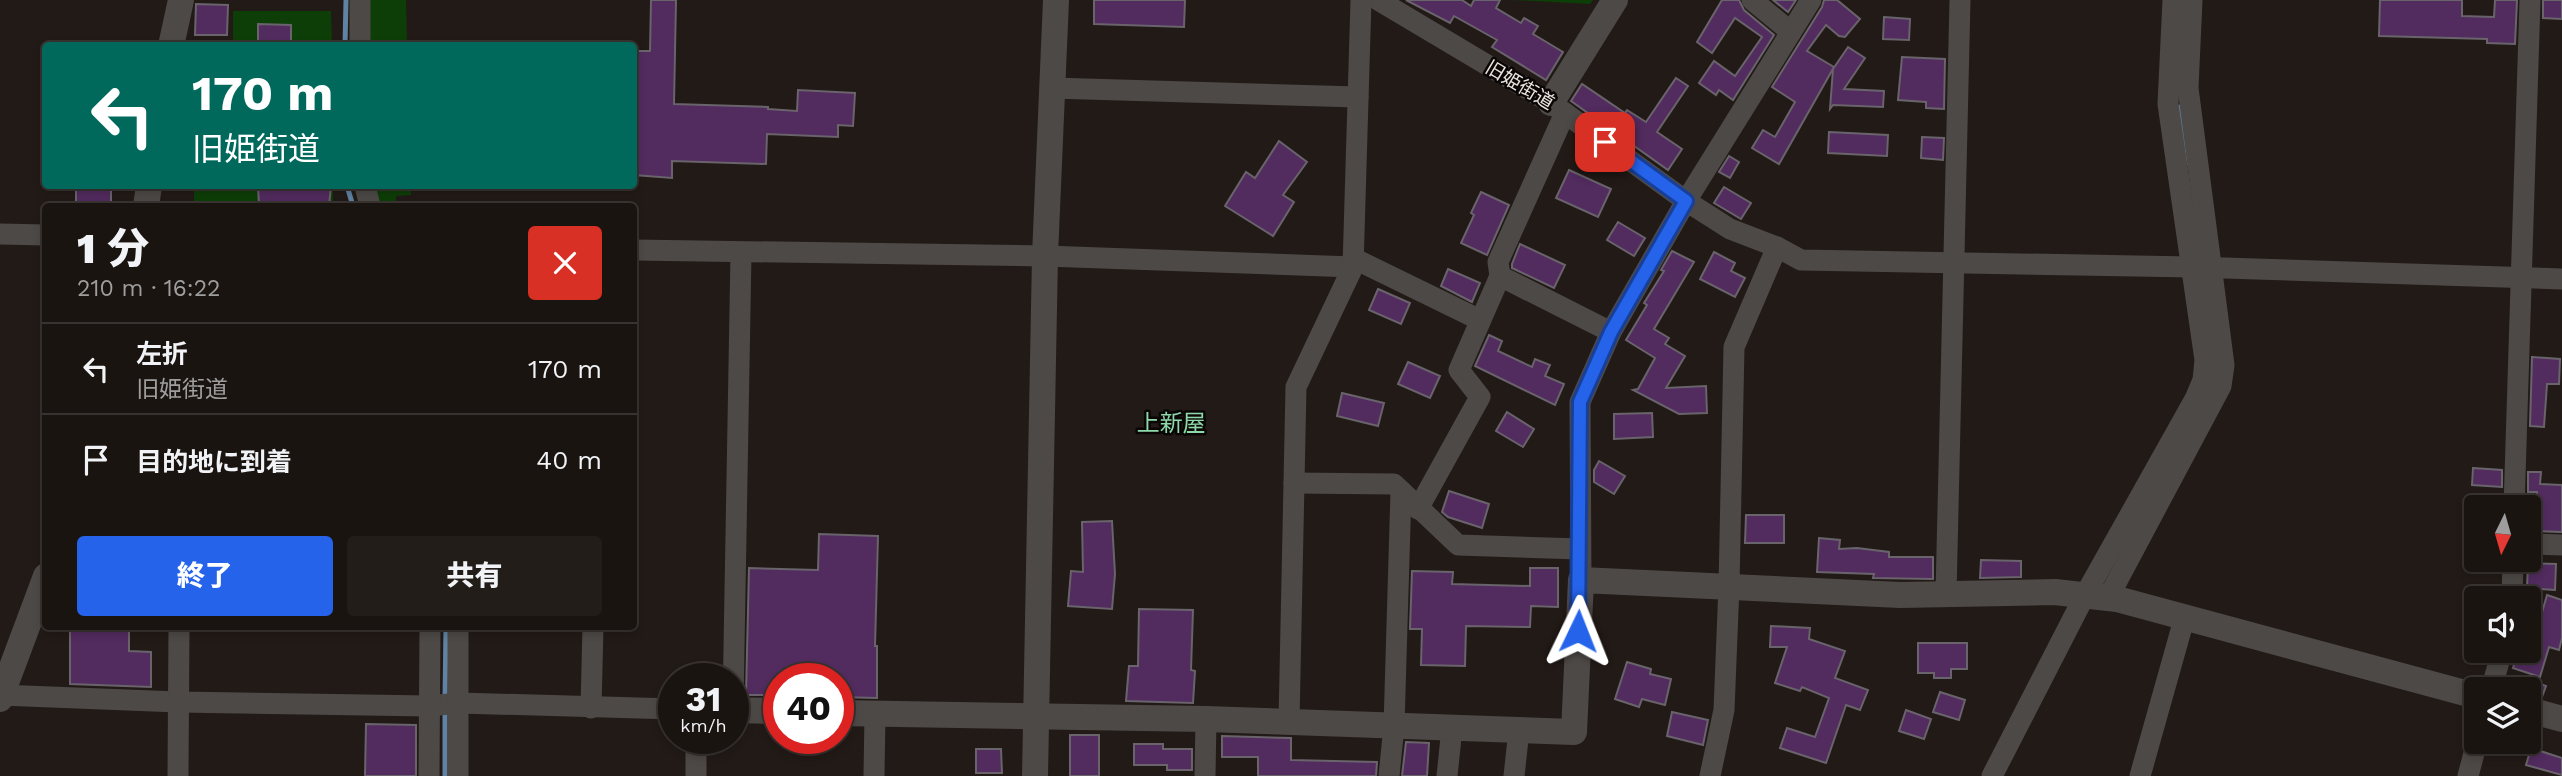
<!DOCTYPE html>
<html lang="ja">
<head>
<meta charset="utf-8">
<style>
	:root { --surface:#1a1410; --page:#231d19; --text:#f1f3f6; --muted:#9f9e9f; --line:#383330; --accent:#2563eb }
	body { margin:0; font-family:"Work Sans","Noto Sans JP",sans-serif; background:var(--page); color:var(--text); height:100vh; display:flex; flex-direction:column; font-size:26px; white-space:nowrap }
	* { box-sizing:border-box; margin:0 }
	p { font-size:23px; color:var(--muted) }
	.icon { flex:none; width:38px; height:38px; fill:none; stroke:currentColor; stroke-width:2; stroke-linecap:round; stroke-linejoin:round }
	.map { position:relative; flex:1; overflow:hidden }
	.drawer { position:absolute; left:42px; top:203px; width:595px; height:427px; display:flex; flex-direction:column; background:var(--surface); border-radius:7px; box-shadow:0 4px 10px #0003,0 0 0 2px var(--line) }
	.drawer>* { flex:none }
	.guide { position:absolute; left:42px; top:42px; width:595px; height:147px; border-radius:7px; box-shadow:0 4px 10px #0003,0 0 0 2px var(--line); background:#00695c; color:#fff; overflow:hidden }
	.needle { width:46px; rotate:185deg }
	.tools { position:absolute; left:2464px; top:495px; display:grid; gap:14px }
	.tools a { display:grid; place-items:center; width:77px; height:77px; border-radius:7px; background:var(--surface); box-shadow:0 4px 10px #0003,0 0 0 2px var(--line); font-size:35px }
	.speed { position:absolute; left:658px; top:663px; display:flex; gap:14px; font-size:35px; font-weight:700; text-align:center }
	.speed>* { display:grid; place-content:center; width:91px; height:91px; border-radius:50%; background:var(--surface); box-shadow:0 4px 10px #0003,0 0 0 2px var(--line); line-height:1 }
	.speed small { font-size:18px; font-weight:400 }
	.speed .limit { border:10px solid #d22; background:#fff; color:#111 }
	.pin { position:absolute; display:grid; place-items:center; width:60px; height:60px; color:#fff; margin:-30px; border-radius:14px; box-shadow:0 4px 10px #0006 }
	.me { position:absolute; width:77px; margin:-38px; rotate:2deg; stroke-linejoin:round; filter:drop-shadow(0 0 5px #0008) }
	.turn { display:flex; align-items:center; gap:24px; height:147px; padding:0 35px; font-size:32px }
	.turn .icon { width:91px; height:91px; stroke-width:2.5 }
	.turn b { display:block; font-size:49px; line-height:60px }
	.round { display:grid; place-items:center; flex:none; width:74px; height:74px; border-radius:7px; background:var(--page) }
	.headline { display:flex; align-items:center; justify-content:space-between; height:119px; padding:0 35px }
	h1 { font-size:42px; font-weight:800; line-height:52px }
	.button { display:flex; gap:14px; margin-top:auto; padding:14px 35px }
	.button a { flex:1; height:80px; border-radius:7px; background:var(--accent); color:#fff; font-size:28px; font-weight:800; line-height:80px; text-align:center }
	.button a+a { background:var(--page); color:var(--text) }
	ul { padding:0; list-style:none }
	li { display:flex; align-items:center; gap:21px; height:91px; padding:0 35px; border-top:2px solid var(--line) }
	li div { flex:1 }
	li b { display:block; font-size:26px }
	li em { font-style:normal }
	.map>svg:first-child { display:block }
	.green { fill:#0d3e07 }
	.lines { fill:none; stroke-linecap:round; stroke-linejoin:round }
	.stream { stroke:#6082a3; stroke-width:5 }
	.building { fill:#522b5f; stroke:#69636b; stroke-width:2 }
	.minor { stroke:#4d4947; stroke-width:21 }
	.tertiary { stroke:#4d4947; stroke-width:26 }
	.route-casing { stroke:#184099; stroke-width:18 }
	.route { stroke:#2563eb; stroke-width:12 }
	.labels { text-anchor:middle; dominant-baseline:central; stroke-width:5; stroke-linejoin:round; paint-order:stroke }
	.street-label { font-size:19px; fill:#eae4e1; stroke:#090605 }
	.quarter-label { font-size:23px; fill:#8ed9aa; stroke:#090605 }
</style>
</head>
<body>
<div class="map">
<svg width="2562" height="776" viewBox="0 0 2562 776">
	<rect width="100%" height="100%" fill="#221a16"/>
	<g class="green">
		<polygon points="360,0 406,0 407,45 360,45"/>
		<polygon points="1512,0 1593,0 1590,4"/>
		<polygon points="233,11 331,11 332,45 233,46"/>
		<rect x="194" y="186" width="139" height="20"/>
		<polygon points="371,186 411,186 411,195 396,196 396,206 373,206"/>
	</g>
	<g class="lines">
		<g class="stream">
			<polyline points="345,46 346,0"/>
			<polyline points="2180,107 2187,163"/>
			<polyline points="347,186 353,206"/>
			<polyline points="445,699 446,626"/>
			<polyline points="445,776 445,709"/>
		</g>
	</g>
	<g class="building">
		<polygon points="651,0 676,0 674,104 768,107 768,109 797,111 798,90 855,93 853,126 838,125 838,137 767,134 766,164 672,161 672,178 634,175 634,51 650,51"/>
		<polygon points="1094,0 1185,0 1184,27 1094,24"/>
		<polygon points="1406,0 1462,0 1471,6 1474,0 1500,0 1496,8 1521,23 1524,18 1538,26 1533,34 1563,52 1546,80 1492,47 1497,40 1454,16 1450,23"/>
		<polygon points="1722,0 1739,0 1744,10 1774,35 1733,100 1719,90 1716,95 1699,83 1714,61 1735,76 1762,37 1735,18 1712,53 1697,42"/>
		<polygon points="1773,0 1796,0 1788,12"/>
		<polygon points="1824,0 1837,0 1860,19 1845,37 1839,36 1826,25 1807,51 1834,67 1779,164 1752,148 1763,130 1775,137 1795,102 1772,87 1822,7"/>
		<polygon points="2380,0 2462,0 2462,16 2494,17 2495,0 2517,0 2515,44 2487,43 2487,39 2379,36"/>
		<polygon points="2543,0 2562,0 2562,19 2543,18"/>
		<polygon points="196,4 228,5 227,35 195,35"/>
		<polygon points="1884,17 1910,19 1909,40 1883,39"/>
		<polygon points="258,24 291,25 291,46 258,46"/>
		<polygon points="1848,47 1865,58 1844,89 1884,91 1883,107 1833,105 1830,109 1833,69"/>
		<polygon points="1902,57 1945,59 1944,109 1926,108 1926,102 1898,100"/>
		<polygon points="1676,78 1688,86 1657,132 1682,149 1668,170 1571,101 1582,84 1625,113 1627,110 1646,122"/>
		<polygon points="1829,132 1888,135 1887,156 1828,153"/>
		<polygon points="1922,137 1944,138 1943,160 1921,158"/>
		<polygon points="1279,141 1307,162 1283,195 1294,202 1273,236 1225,206 1246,172 1255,178"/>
		<polygon points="1729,156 1739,162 1730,178 1719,172"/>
		<polygon points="1569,170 1611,189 1598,217 1556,198"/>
		<rect x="76" y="186" width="35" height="20"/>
		<polygon points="258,186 331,186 329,206 259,206"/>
		<polygon points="1724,187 1751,203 1741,219 1714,203"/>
		<polygon points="1481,192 1509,205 1487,255 1461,243 1474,215 1471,213"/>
		<polygon points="1618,222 1645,238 1634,256 1607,240"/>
		<polygon points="1520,244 1565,265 1554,288 1512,268 1512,264"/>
		<polygon points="1672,251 1694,262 1654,329 1669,338 1665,344 1685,356 1666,388 1706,386 1707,413 1679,414 1633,390 1638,389 1655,358 1626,340 1647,305 1644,303 1664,271 1661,270"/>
		<polygon points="1714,252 1735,263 1731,271 1745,278 1735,297 1700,279"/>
		<polygon points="1448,269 1480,283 1472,302 1441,286"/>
		<polygon points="1378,289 1410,303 1401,324 1369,310"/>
		<polygon points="1489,335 1502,341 1498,351 1532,367 1535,359 1550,365 1545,376 1564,384 1555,405 1475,366"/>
		<polygon points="2532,357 2560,359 2559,384 2547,384 2544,427 2530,426"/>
		<polygon points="1408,362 1440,376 1430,398 1398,384"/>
		<polygon points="1342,393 1384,403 1378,426 1337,416"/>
		<polygon points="1507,412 1534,429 1523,447 1496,431"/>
		<polygon points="1652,413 1653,437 1614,439 1614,414"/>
		<polygon points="1599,461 1625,476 1614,494 1594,482 1594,470"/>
		<polygon points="2473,468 2502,470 2502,487 2472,485"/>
		<polygon points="2528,472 2541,472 2540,484 2562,485 2562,532 2535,531 2537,492 2528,492"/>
		<polygon points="1449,491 1489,504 1482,528 1448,517 1442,512"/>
		<polygon points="1746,515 1784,515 1784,543 1745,543"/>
		<polygon points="1112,521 1115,574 1112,609 1068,606 1071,571 1083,572 1082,522"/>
		<polygon points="819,534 878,536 875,646 877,646 877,698 838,697 838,679 779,679 779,695 746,695 749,568 818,570"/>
		<polygon points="1819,538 1840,540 1839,549 1857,548 1889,552 1889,557 1933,557 1933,579 1873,578 1874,574 1817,572"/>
		<polygon points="1981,560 2021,561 2021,577 1980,578"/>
		<polygon points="2528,563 2556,564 2555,590 2527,588"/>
		<polygon points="1530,568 1558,568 1558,607 1531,606 1530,627 1466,626 1465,666 1421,665 1422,629 1410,629 1412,571 1453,572 1452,584 1530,586"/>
		<polygon points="2547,595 2562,600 2562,638 2559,650 2549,647 2540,677 2513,668 2518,651 2529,651 2529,646 2532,647"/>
		<polygon points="1139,609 1193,610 1191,670 1195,671 1193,703 1126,701 1129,666 1138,666"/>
		<polygon points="70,626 129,626 129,651 151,652 151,687 70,684"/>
		<polygon points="1771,626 1810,628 1809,639 1845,651 1835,678 1868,690 1860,710 1846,705 1826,763 1780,748 1787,728 1815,737 1829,698 1802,687 1800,691 1775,683 1787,647 1770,647"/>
		<polygon points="1918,643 1967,643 1967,669 1951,669 1951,678 1934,678 1934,673 1918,673"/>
		<polygon points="1627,662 1651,669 1650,674 1671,679 1665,705 1642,699 1639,707 1615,699"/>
		<polygon points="2529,680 2546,686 2542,697 2529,695"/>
		<polygon points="1940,692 1965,700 1959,720 1933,712"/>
		<polygon points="1906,710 1931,719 1924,739 1899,731"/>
		<polygon points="1672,712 1708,720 1703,745 1667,736"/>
		<polygon points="366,724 416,725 416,776 365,776"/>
		<rect x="1070" y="735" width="29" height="41"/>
		<polygon points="1222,736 1291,738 1291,760 1377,762 1376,776 1258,776 1258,757 1222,757"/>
		<polygon points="1406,742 1429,743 1427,776 1402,776"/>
		<polygon points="1134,744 1163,744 1163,749 1192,749 1192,770 1167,770 1167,765 1134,765"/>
		<polygon points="2531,748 2562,758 2562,775 2526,765"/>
		<polygon points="976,749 1001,749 1002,773 976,773"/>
	</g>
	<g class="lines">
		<g class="minor">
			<polyline points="1378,0 1551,103 1686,201 1730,229 1777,247 1801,260 2193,267 2562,279"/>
			<polyline points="1752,0 1791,32"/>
			<polyline points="360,46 360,0"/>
			<polyline points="1052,88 1358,97"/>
			<polyline points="1565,113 1498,262 1500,276 1611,332"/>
			<polyline points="365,186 370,206"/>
			<polyline points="0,234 46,235"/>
			<polyline points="634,250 1045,256 1353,267"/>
			<polyline points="1353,258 1480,320"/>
			<polyline points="1294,483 1394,484 1458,545 1580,549"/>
			<polyline points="2514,508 2530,0"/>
			<polyline points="1418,509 1480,397 1459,370 1500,276"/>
			<polyline points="2529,544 2562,545"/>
			<polyline points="1581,580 1580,402 1611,332 1686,201 1811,0"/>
			<polyline points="1946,594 1960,0"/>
			<polyline points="2108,598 2221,386 2224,365 2188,88 2192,0"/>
			<polyline points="2512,598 2513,560"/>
			<polyline points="2491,690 2502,651"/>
			<polyline points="0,695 178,702 429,706 459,703 674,709"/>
			<polyline points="733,704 741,253"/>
			<polyline points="591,708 593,626"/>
			<polyline points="1289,721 1296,387 1353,267 1361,0"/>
			<polyline points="178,776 179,626"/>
			<polyline points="429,776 430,626"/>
			<polyline points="458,776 458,626"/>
			<polyline points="696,776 696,738"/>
			<polyline points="874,776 875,714"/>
			<polyline points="1205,776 1206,719"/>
			<polyline points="1389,776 1394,726 1401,491"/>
			<polyline points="1447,776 1452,728"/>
			<polyline points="1514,776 1519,730"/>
			<polyline points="1710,776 1724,710 1729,586 1734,347 1777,247"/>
			<polyline points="1992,776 2085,595 2195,399 2203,380 2205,360 2168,104 2173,0"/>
			<polyline points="2140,776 2185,616"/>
			<polyline points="2468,776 2477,742"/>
		</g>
		<g class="tertiary">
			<polyline points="171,46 181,0"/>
			<polyline points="1551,103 1615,0"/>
			<polyline points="146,206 149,186"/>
			<polyline points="0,699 46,576"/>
			<polyline points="733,710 779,711"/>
			<polyline points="2529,710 2562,719"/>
			<polyline points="838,713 1206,719 1574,732 1581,580 1900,595 2055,592 2117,599 2476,696"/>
			<polyline points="1035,776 1045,256 1056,0"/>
		</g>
	</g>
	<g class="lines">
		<g class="route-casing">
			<polyline id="route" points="1578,631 1580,402 1611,332 1686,201 1605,142"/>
		</g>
		<use href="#route" class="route"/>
	</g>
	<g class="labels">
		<g class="street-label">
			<text transform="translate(1520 85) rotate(31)">旧姫街道</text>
		</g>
		<g class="quarter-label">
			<text x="1171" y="423">上新屋</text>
		</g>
	</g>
</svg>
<div class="tools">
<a><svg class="needle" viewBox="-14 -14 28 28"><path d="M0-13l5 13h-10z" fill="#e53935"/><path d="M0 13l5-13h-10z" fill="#9f9e9f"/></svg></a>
<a><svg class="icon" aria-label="sound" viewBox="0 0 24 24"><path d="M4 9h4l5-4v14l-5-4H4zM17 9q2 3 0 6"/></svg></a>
<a><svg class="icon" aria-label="layers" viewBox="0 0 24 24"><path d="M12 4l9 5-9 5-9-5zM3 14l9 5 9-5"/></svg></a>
</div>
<div class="speed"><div>31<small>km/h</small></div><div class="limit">40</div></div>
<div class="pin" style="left:1605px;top:142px;background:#d93025"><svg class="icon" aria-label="arrive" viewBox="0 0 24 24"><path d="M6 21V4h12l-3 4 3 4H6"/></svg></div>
<svg class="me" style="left:1578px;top:631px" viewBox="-20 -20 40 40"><path d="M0-17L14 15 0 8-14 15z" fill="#2563eb" stroke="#fff" stroke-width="4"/></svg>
<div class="guide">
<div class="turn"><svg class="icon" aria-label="left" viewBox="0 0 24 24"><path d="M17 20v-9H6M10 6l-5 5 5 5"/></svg><div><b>170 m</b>旧姫街道</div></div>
</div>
<section class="drawer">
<div class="headline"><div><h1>1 分</h1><p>210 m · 16:22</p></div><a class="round" style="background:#d93025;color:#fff"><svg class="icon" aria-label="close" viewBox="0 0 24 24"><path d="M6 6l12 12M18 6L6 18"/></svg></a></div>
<ul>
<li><svg class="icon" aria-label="left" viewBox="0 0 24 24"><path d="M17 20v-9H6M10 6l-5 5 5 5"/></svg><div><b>左折</b><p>旧姫街道</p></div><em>170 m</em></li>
<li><svg class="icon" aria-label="arrive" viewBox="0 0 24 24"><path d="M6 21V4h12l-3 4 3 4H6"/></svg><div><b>目的地に到着</b></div><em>40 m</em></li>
</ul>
<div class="button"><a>終了</a><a>共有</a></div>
</section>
</div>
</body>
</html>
